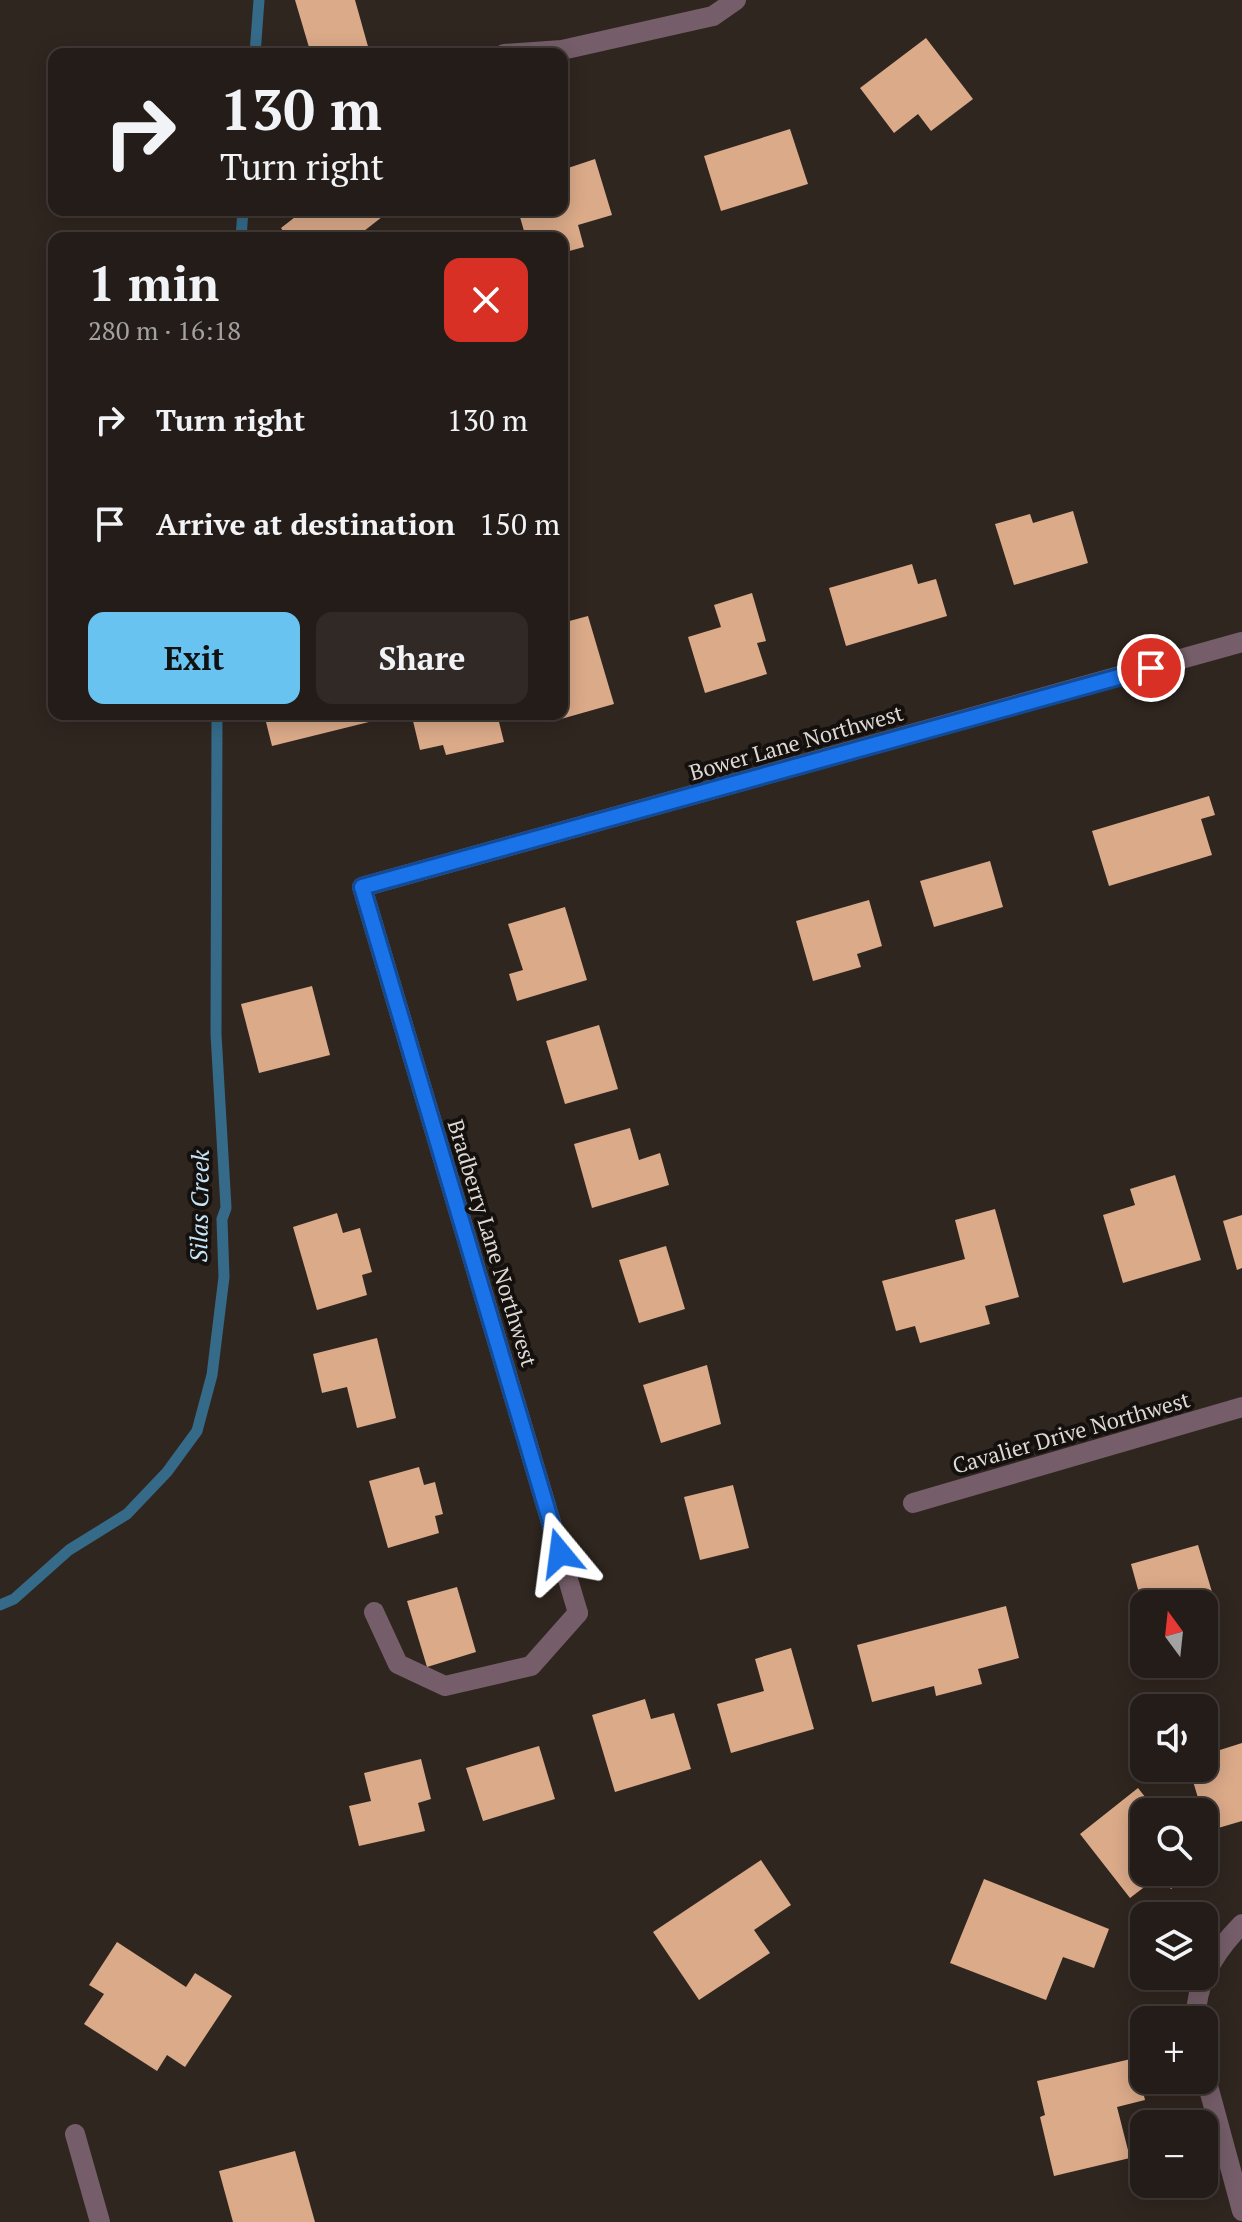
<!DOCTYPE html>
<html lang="en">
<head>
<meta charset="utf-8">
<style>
	:root { --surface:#241c18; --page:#302925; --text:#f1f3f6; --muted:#a3a1a2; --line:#413a37; --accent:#69c3f1 }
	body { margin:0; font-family:"PT Serif",serif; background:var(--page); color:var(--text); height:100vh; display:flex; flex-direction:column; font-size:30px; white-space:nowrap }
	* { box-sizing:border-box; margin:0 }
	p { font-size:26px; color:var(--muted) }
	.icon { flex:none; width:44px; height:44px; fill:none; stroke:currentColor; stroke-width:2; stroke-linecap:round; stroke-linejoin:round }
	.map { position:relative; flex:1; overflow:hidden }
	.drawer { position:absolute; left:48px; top:232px; width:520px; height:488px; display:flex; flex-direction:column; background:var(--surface); border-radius:16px; box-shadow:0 4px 20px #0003,0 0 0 2px var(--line) }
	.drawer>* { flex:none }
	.top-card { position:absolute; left:48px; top:48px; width:520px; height:168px; border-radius:16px; box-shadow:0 4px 20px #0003,0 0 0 2px var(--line); background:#241c18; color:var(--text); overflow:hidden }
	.needle { width:52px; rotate:345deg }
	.buttons { position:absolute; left:1130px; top:1590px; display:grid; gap:16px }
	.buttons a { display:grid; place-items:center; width:88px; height:88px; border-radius:16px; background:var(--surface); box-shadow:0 4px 20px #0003,0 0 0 2px var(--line); font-size:40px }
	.pin { position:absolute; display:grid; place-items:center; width:68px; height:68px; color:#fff; margin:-34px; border:4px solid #fff; border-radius:50%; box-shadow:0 2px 8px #0007 }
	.me { position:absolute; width:88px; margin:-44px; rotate:344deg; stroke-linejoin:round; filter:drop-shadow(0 0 6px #0008) }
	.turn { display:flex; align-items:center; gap:28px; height:168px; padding:0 40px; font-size:36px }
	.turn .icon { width:104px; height:104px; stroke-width:2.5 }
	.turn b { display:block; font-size:56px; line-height:68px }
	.round { display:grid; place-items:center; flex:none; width:84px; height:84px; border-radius:16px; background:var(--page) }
	.summary { display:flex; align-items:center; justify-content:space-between; height:136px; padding:0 40px }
	h1 { font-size:48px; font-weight:700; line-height:60px }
	.button { display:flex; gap:16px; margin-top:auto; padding:16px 40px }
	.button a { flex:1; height:92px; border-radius:16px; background:var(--accent); color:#111; font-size:32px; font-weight:700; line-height:92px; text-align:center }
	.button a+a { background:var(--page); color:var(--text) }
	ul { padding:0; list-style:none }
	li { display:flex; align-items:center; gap:24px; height:104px; padding:0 40px }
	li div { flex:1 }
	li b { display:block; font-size:30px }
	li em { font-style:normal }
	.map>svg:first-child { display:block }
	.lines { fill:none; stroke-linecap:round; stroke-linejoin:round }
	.stream { stroke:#356b89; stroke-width:11 }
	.building { fill:#dbaa89 }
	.service { stroke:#755e69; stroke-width:20 }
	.minor { stroke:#755e69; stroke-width:20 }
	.route-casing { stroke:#114b97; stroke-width:20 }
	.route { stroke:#1a73e8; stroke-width:14 }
	.labels { text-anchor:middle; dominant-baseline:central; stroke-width:8; stroke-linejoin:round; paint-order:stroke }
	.street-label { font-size:22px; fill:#ded8d4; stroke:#14100e }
	.water-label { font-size:24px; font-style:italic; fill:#c5e4f7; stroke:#14100e }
</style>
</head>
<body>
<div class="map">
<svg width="1242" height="2222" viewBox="0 0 1242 2222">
	<rect width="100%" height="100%" fill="#302620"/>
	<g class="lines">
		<g class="stream">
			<polyline points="255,54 259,0"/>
			<polyline points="241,238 243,210"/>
			<polyline points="0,1605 14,1599 69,1550 127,1514 167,1472 197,1431 212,1375 224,1277 222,1219 226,1208 216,1034 217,714"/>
		</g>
	</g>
	<g class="building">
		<polygon points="295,0 355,0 369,50 354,54 311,54"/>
		<polygon points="926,38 973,99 931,131 918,114 894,133 860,88"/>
		<polygon points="790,129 808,184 721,211 704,156"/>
		<polygon points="595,159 612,215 578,225 584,247 562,253 562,238 526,238 518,210 562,210 562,170"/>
		<polygon points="304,210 391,210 355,238 288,238 281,228"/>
		<polygon points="1073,511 1088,563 1014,585 995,524 1030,514 1033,523"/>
		<polygon points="912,564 918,584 936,579 947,616 846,646 829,588"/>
		<polygon points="752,593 766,641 757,643 767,674 705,693 688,637 721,627 714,605"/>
		<polygon points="588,616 614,704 561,719 562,623"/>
		<polygon points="264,714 372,714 373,721 272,746"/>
		<polygon points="432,714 497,714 504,742 446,755 443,745 420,750 413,721 432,717"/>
		<polygon points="1209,796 1215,815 1201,819 1212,855 1109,886 1092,831"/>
		<polygon points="990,861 1003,907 934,927 920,881"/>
		<polygon points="869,900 882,946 857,954 861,967 813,981 796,921"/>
		<polygon points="565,907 587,980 517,1001 509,974 523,970 508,924"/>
		<polygon points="312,986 330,1055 259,1073 241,1004"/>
		<polygon points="599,1025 618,1089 565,1104 546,1041"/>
		<polygon points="630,1128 639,1160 660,1153 669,1185 592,1208 574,1144"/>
		<polygon points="1175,1175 1201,1260 1123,1283 1103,1215 1135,1205 1130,1189"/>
		<polygon points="995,1209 1019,1297 985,1306 990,1324 920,1343 915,1326 896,1331 882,1281 965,1259 955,1220"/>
		<polygon points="337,1213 343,1233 360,1228 372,1272 362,1275 367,1295 317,1310 293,1227"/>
		<polygon points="1242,1215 1242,1268 1237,1270 1223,1221"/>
		<polygon points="666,1246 685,1309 639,1323 619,1260"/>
		<polygon points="377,1338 396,1418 357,1428 347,1387 322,1393 313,1354"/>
		<polygon points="707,1365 721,1424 661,1443 643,1385"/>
		<polygon points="419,1467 424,1485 435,1482 443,1514 435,1516 439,1533 388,1548 369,1481"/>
		<polygon points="733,1485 749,1548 700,1560 684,1497"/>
		<polygon points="1198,1545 1212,1592 1168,1604 1142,1604 1131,1564"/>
		<polygon points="457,1587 476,1652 427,1667 407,1601"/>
		<polygon points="1006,1606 1019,1658 978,1669 982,1684 936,1696 934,1686 872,1702 857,1645"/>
		<polygon points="791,1648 814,1729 731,1753 717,1704 764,1691 755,1659"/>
		<polygon points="645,1699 651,1719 674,1713 691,1769 615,1792 592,1715"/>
		<polygon points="1242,1743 1242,1821 1208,1831 1189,1768 1204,1768 1204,1755"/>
		<polygon points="539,1746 555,1799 483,1821 466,1768"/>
		<polygon points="421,1759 431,1799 418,1803 425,1831 359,1846 349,1806 371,1801 364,1773"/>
		<polygon points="1138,1788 1157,1812 1144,1812 1144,1872 1193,1872 1171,1889 1160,1875 1130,1898 1080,1834"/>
		<polygon points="761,1860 791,1905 754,1930 770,1953 699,2000 653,1932"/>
		<polygon points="984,1879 1109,1929 1094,1968 1063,1957 1046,2000 950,1963"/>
		<polygon points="117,1942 186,1987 195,1973 232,1996 185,2067 167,2055 157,2071 84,2024 104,1994 89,1985"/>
		<polygon points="1135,2058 1145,2100 1117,2107 1130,2158 1054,2176 1040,2117 1045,2115 1037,2081"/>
		<polygon points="295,2151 315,2222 233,2222 219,2171"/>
	</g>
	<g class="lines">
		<polyline class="service" points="374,1612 398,1664 445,1686 531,1666 578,1613"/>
		<g class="minor">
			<polyline points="504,54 562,50 713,16 736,0"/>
			<polyline points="913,1503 1242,1407"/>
			<polyline points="578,1613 362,887 1242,642"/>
			<path d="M1196 2020C1195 1982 1216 1950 1242 1924"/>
			<polyline points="1204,2071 1242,2211"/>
			<polyline points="75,2134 100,2222"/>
		</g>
	</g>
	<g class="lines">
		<g class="route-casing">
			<polyline id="route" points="560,1553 362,887 1151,668"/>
		</g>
		<use href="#route" class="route"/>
	</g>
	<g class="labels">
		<g class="street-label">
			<text transform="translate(796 742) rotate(-16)">Bower Lane Northwest</text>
			<text transform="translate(493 1243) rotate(73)">Bradberry Lane Northwest</text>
			<text transform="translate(1071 1432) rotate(-16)">Cavalier Drive Northwest</text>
		</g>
		<g class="water-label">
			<text transform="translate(199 1206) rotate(-89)">Silas Creek</text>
		</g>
	</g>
</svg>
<div class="buttons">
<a><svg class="needle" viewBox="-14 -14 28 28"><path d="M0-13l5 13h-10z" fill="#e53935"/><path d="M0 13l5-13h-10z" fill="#a3a1a2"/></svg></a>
<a><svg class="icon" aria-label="sound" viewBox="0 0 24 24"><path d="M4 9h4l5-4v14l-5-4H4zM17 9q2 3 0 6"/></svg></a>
<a><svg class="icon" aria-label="search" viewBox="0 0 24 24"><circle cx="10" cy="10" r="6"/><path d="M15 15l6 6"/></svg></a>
<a><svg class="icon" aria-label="layers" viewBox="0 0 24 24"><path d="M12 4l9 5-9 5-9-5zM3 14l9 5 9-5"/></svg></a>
<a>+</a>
<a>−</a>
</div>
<div class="pin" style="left:1151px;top:668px;background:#d93025"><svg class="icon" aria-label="arrive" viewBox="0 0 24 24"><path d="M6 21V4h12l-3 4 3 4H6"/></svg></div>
<svg class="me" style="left:560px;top:1553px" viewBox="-20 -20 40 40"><path d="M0-17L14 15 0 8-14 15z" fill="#1a73e8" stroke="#fff" stroke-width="4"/></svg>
<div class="top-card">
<div class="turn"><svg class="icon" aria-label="right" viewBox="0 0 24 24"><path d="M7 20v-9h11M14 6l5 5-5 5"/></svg><div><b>130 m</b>Turn right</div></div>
</div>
<section class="drawer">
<div class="summary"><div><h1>1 min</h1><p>280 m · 16:18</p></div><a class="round" style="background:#d93025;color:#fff"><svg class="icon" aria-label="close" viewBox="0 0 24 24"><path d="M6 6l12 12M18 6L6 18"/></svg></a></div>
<ul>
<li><svg class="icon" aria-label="right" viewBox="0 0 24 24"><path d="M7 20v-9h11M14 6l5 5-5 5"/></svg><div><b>Turn right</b></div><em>130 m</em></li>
<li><svg class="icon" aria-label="arrive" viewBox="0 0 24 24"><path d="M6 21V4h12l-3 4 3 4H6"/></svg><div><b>Arrive at destination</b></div><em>150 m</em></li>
</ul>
<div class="button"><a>Exit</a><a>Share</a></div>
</section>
</div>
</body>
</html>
